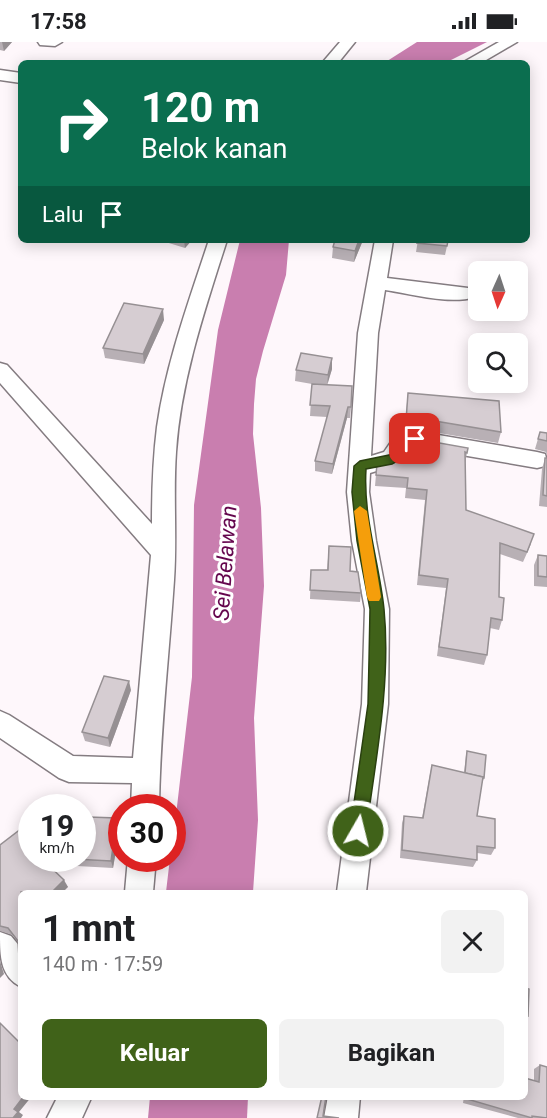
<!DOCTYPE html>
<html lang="id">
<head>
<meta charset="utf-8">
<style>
	:root { --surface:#fff; --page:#f2f2f2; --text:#202124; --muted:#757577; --accent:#406219 }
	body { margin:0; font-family:Roboto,sans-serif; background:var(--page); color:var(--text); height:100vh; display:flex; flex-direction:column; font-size:22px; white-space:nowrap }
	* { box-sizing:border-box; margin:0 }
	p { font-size:20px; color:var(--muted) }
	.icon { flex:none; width:33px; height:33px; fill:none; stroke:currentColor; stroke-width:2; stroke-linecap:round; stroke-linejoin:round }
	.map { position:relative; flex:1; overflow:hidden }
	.panel { position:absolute; left:18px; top:848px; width:510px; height:210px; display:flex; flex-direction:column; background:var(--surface); border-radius:9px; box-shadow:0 3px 15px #0003 }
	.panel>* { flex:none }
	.banner { position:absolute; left:18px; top:18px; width:512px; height:183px; border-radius:9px; box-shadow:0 3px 15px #0003; background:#0b6e4f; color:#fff; overflow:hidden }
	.needle { width:39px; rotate:183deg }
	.buttons { position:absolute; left:468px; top:219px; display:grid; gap:12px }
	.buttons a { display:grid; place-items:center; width:60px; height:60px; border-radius:9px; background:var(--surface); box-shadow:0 3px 15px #0003; font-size:30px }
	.speed { position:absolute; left:18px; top:752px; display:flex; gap:12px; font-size:30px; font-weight:700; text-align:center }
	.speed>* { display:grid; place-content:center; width:78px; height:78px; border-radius:50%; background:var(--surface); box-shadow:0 3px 15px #0003; line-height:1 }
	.speed small { font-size:15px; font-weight:400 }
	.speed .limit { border:9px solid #d22; background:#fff; color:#111 }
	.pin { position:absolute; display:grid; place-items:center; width:51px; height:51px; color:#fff; margin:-26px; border-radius:12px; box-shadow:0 3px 9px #0006 }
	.me { position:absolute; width:66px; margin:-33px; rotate:8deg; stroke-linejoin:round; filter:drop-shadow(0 0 4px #0008) }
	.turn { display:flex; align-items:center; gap:21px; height:126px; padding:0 24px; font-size:27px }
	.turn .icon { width:78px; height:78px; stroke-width:2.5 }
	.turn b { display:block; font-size:42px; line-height:51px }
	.then { display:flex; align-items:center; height:57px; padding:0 24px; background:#0003; gap:12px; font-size:22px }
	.round { display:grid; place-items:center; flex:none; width:63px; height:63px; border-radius:9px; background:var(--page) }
	.head { display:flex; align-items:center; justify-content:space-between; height:102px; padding:0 24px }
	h1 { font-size:36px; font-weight:700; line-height:45px }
	.primary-button { display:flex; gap:12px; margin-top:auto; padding:12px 24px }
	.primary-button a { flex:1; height:69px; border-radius:9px; background:var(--accent); color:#fff; font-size:24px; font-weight:700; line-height:69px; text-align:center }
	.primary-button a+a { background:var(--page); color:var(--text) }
	.status { display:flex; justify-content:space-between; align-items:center; height:42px; padding:0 30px; background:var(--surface); direction:ltr }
	.status svg { height:16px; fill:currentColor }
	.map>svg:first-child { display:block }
	.water { fill:#c97eaf }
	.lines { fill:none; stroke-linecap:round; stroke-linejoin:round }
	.minor-casing { stroke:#847c81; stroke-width:3 }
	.minor { fill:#fff; fill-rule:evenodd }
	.wall { fill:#b8b0b5 }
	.shaded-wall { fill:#969093 }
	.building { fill:#d6cdd2; stroke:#969093; stroke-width:1.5 }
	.route { fill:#406219; stroke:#2a4010; stroke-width:1.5 }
	.slow { fill:#f59e0b }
	.labels { text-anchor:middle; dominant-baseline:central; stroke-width:6; stroke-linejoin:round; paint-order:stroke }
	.water-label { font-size:22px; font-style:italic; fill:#64064d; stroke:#fff }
</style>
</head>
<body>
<div class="status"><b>17:58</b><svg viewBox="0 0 49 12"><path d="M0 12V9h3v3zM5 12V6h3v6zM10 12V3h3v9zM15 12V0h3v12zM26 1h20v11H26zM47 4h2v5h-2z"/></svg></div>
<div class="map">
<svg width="547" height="1076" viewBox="0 0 547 1076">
	<rect width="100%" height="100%" fill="#fef7fb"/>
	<g class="water">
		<polygon points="417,0 487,0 445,21 384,21"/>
		<polygon points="240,198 289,198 286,233 263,309 256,337 254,362 253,392 261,466 264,544 254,676 258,778 253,850 166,850 170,816 172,816 173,799 192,635 194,463 218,288"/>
		<polygon points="150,1055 248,1055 247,1076 148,1076"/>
	</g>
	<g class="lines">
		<g class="minor-casing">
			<g id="minor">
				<polygon points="38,0 62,0 55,4 40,3"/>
				<polygon points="340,0 355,0 338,21 322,21"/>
				<polygon points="499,0 517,0 481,21 462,21"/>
				<polygon points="0,28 21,31 21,41 0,38"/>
				<path d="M209 198H227C205 267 181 337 176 410 173 453 177 496 174 538 169 614 160 689 159 765H131L132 741 69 740 59 736 0 696V669L9 673 73 714 133 716 151 513 0 341V321L7 323 152 482C152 449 153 417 157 385 166 321 189 259 209 198Z"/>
				<path d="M375 198H393L387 236 476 247 478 251 476 255C448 263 413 252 385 248L378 291 371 414 384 410 395 394 415 389 537 410 545 412 547 420 545 424 537 426 415 405 412 406 400 422 370 431 369 450 376 499 389 567 388 662 366 850H337L362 662 365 567 352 499 347 450 358 291Z"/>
				<polygon points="128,816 156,816 153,850 125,850"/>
				<path d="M0 890 11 894 21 906V945C0 934 0 915 0 890Z"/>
				<polygon points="58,1054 92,1054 82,1076 47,1076"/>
				<polygon points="328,1054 360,1054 358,1076 324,1076"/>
			</g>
		</g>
		<use href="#minor" class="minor"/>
	</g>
	<g class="wall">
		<polygon points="0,0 12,0 4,9 0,8"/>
		<polygon points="159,198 192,198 185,206"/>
		<polygon points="363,198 354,220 332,216 333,205"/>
		<polygon points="418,198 447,204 445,213 416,210"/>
		<polygon points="164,278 144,322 105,316 103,306"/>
		<polygon points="332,316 332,327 327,342 351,365 350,376 347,376 332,432 315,429 315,419 327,375 310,374 312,342 295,339 296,328"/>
		<polygon points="408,351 501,390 498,401 415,387 404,389"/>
		<polygon points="540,390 547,391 547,414 546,410 535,407"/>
		<polygon points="417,397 467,411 465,421 466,468 531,502 523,520 500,512 499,555 502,578 499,588 490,586 487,613 484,623 437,614 446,546 417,543 425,458 405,456 406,446 375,444 377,421 403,416"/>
		<polygon points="545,416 547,416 547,465 539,464 542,427"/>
		<polygon points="329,504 350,529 361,551 360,560 310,557 311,528 327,528"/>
		<polygon points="538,513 547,514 547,545 534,544 534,523"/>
		<polygon points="131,648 110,705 85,699 82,690"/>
		<polygon points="467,709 484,736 482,741 477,774 495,806 491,813 477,811 477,818 473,825 400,816 402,781 404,774 422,776 430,732 432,723 464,731 466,713"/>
		<polygon points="117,776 120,784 113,826 77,824 74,817 84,798"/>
		<polygon points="0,803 32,816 51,816 55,823 47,822 68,845 21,850 18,899 13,893 0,889"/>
		<polygon points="540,1023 547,1076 518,1076 463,1061 464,1054 525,1054 534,1038 534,1027"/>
	</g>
	<g class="shaded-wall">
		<polygon points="2,0 12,0 4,9"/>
		<polygon points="184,198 192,198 185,206"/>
		<polygon points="359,198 363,198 354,220 355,209"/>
		<polygon points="163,267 164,278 144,322 143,312"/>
		<polygon points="332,316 332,327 327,344 328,333"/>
		<polygon points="348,365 347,376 332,432 333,422"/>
		<polygon points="417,376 415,387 404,389 406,379"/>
		<polygon points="129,639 131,648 110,705 108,696"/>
		<polygon points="117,776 120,784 113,826 111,819"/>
		<polygon points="64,838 68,845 63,850 54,850 53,849"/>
		<polygon points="0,919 4,932 0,936"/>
		<polygon points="24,1054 32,1054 19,1070 23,1073 21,1076 13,1076 14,1067"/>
	</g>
	<g class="building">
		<polygon points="335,198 359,198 355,209 333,205"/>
		<polygon points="418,198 448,198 447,204 417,201"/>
		<polygon points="124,261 163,267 143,312 103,306"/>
		<polygon points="301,311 332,316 328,333 296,328"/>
		<polygon points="312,342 352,344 351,365 348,365 333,422 315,419 330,364 310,363"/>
		<polygon points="408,351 499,359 501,390 417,376 406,379"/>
		<polygon points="540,390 547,391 547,399 538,397"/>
		<polygon points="417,397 468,406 467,411 465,410 466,468 534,492 527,510 500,501 499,555 504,556 502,578 491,576 487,613 439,605 448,537 419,533 427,448 407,446 408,436 376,433 377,421 403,416"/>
		<polygon points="545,416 547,416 547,454 543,453"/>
		<polygon points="329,504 351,505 350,529 358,530 361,551 310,548 311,528 328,528"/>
		<polygon points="538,513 547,514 547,535 538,534"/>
		<polygon points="104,634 129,639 108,696 82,690"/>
		<polygon points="467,709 486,713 484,736 482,736 483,735 465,731"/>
		<polygon points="432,723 483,735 477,774 495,777 495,806 477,804 477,818 402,808 404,774 423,776"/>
		<polygon points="88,775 117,776 111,819 74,817 82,816 82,798 84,798"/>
		<polygon points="26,783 32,790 32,816 41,816 64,838 53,849 55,850 21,850 21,918 19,916 18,899 8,886 0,884 0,803"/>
		<polygon points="525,946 529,947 528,974 525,973"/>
		<polygon points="0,981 21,1002 21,1054 24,1054 14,1067 18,1070 13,1076 0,1076"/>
		<polygon points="540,1023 547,1025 547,1076 532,1074 532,1076 467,1057 467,1054 525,1054 525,1036 539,1040"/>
		<polygon points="322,1054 326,1054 323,1074 339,1076 317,1076"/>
	</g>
	<path class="route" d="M415 393 421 397 419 400 408 403 403 416 392 422 366 427C363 476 379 519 384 567 391 640 376 716 366 789L364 794 358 797 352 794 350 789 368 662 369 618 370 567 357 499 352 450 354 424 360 419 389 413 393 410 398 397Z"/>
	<polygon class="slow" points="360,464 367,469 381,555 379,559 369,559 367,555 354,469"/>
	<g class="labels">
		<g class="water-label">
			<text transform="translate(225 521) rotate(-86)">Sei Belawan</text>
		</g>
	</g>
</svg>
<div class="buttons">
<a><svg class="needle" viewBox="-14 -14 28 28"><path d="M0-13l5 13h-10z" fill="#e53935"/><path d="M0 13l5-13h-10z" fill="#757577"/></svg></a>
<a><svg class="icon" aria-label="search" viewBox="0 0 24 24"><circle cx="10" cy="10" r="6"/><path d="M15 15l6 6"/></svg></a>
</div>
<div class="speed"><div>19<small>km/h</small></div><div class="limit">30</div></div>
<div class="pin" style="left:415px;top:397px;background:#d93025"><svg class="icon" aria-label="arrive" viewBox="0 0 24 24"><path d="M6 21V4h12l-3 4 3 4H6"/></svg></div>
<svg class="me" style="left:358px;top:789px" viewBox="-20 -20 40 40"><circle r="17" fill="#406219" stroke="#fff" stroke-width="3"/><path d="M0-11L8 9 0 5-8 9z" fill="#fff"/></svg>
<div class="banner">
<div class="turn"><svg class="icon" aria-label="right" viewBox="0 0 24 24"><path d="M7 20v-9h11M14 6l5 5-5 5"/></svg><div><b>120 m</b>Belok kanan</div></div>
<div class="then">Lalu<svg class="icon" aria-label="arrive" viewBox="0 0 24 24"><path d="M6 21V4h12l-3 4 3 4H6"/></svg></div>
</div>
<section class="panel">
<div class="head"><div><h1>1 mnt</h1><p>140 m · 17:59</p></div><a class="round"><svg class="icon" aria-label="close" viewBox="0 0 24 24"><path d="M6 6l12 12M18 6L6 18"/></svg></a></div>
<div class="primary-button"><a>Keluar</a><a>Bagikan</a></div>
</section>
</div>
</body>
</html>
